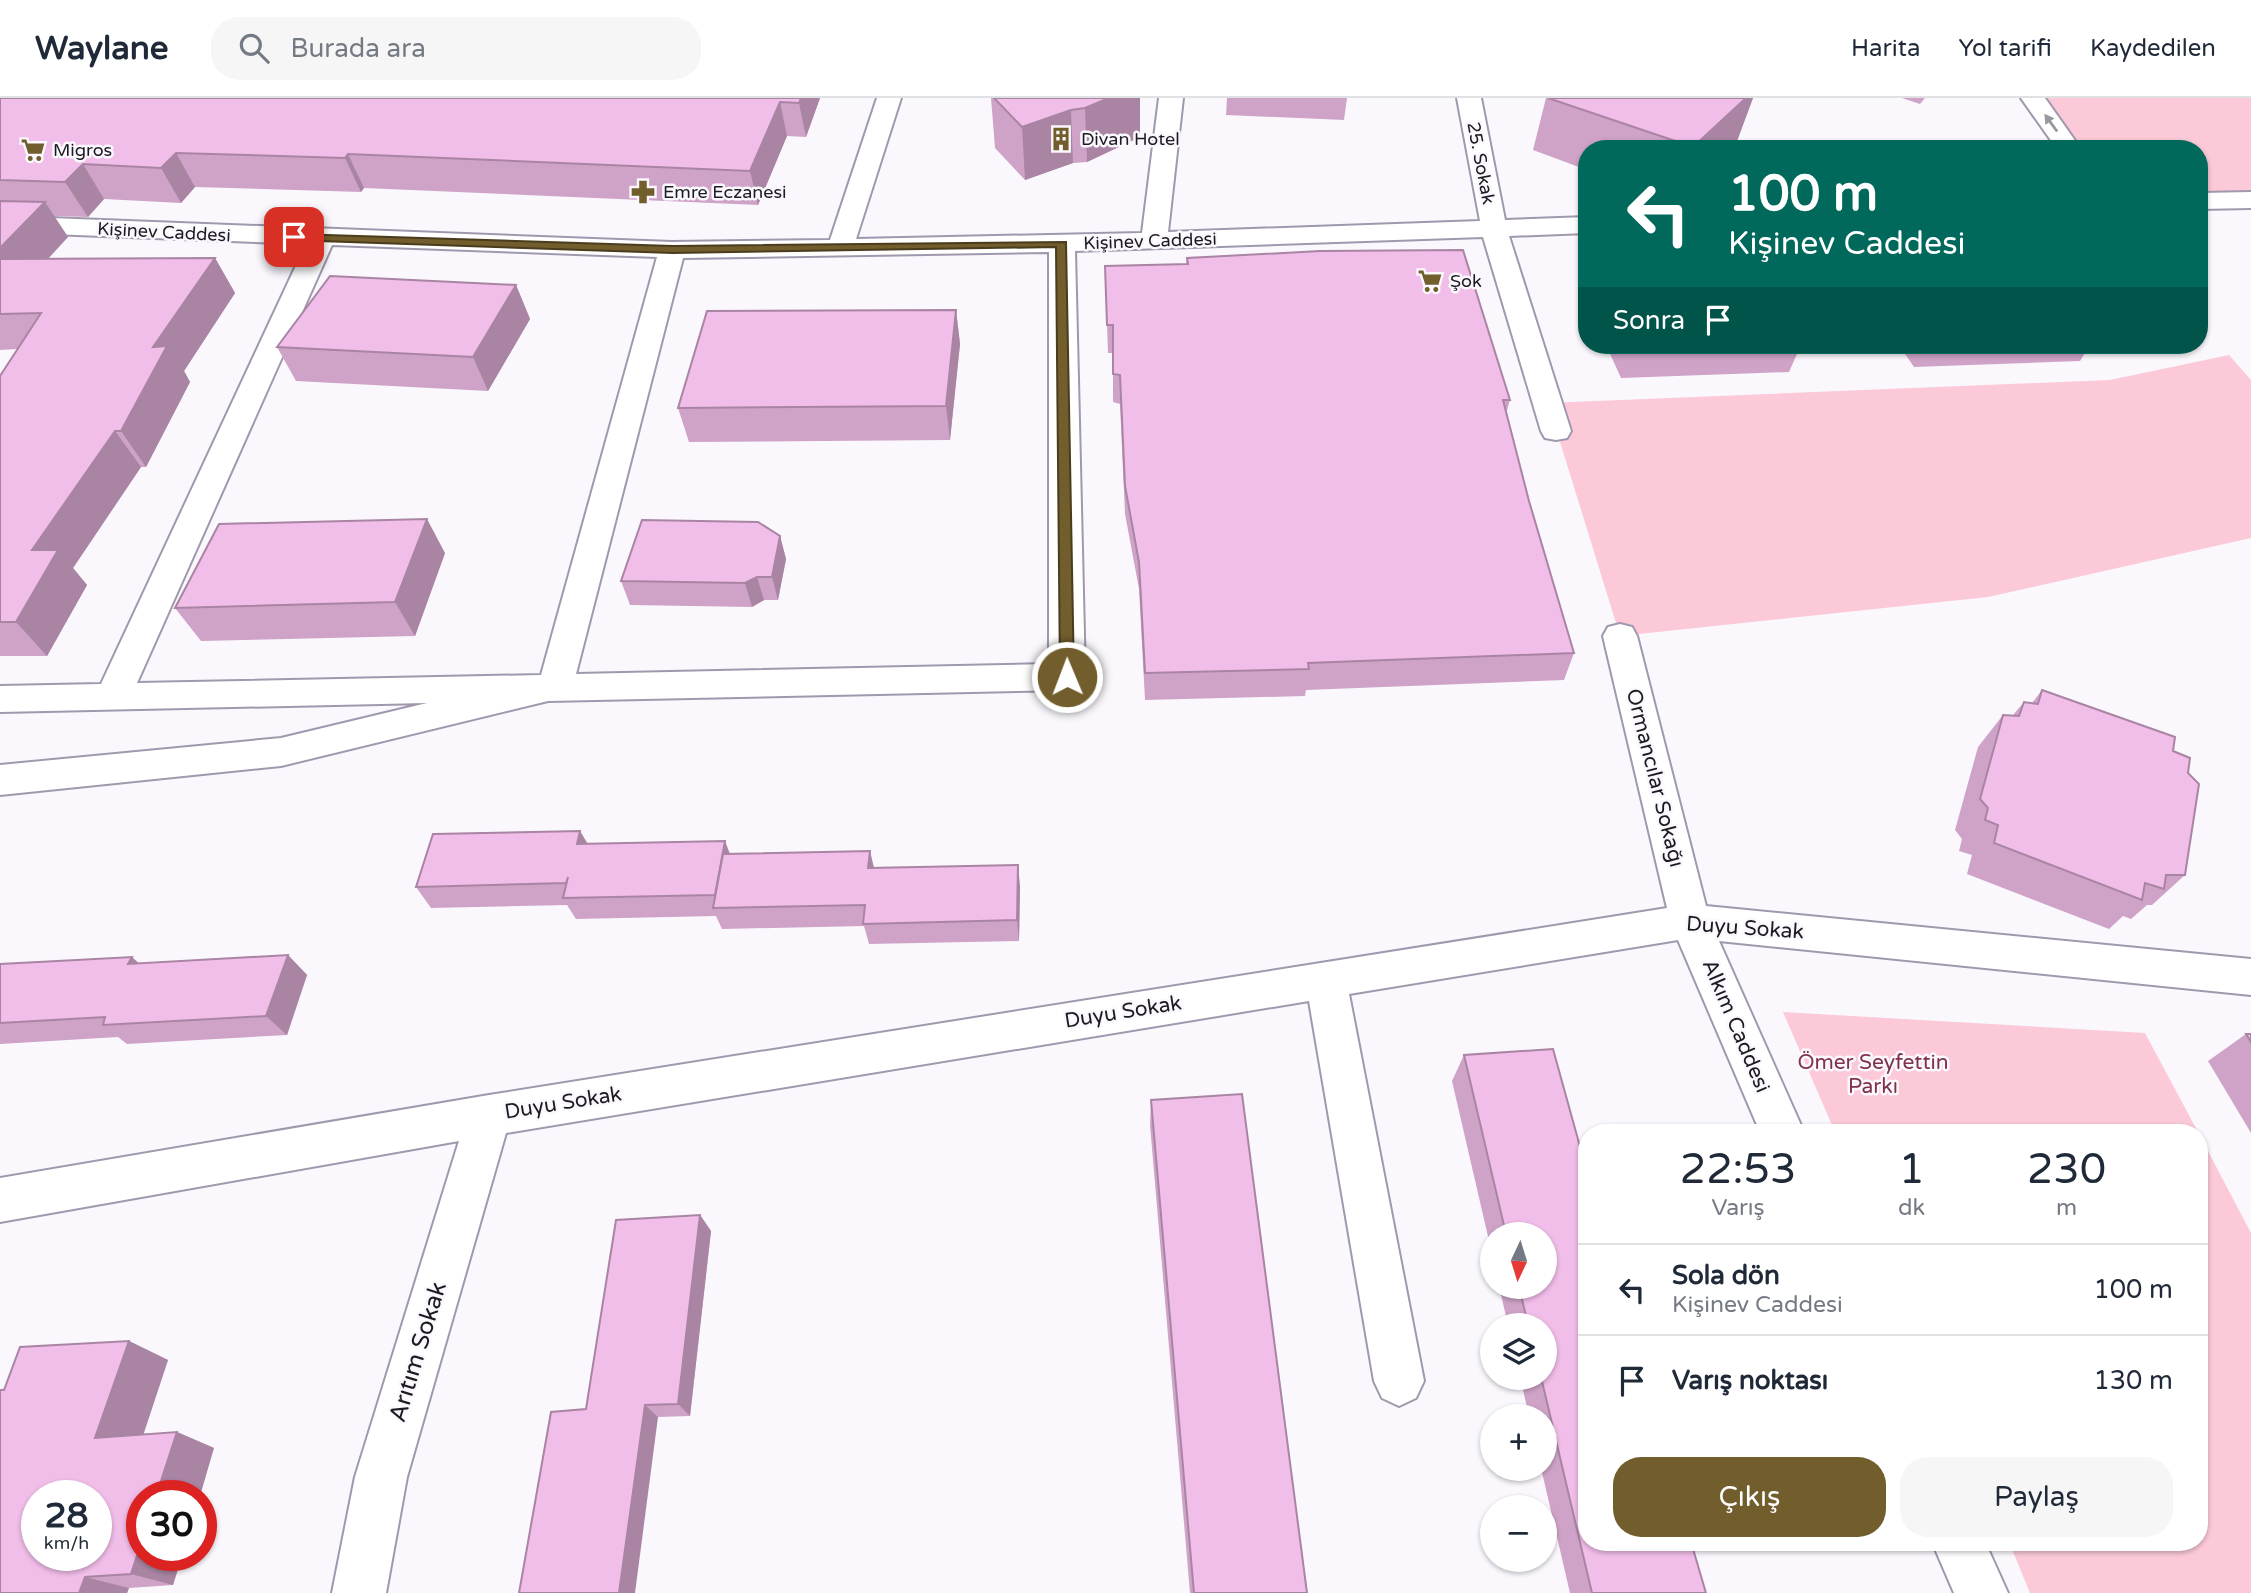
<!DOCTYPE html>
<html lang="tr">
<head>
<meta charset="utf-8">
<style>
	:root { --surface:#fff; --page:#f6f6f7; --text:#1f2937; --muted:#747a83; --line:#e0e1e3; --accent:#725d2c }
	body { margin:0; font-family:"Varela Round",sans-serif; background:var(--page); color:var(--text); height:100vh; display:flex; flex-direction:column; font-size:26px; white-space:nowrap }
	* { box-sizing:border-box; margin:0 }
	p { font-size:23px; color:var(--muted) }
	.icon { flex:none; width:38px; height:38px; fill:none; stroke:currentColor; stroke-width:2; stroke-linecap:round; stroke-linejoin:round }
	.map { position:relative; flex:1; overflow:hidden }
	.panel { position:absolute; left:1578px; top:1026px; width:630px; height:427px; display:flex; flex-direction:column; background:var(--surface); border-radius:28px; box-shadow:0 2px 5px #0004 }
	.panel>* { flex:none }
	.banner { position:absolute; left:1578px; top:42px; width:630px; height:214px; border-radius:28px; box-shadow:0 2px 5px #0004; background:#00695c; color:#fff; overflow:hidden }
	.needle { width:46px; rotate:184deg }
	.buttons { position:absolute; left:1480px; top:1124px; display:grid; gap:14px }
	.buttons a { display:grid; place-items:center; width:77px; height:77px; border-radius:50%; background:var(--surface); box-shadow:0 2px 5px #0004; font-size:35px }
	.speed { position:absolute; left:21px; top:1382px; display:flex; gap:14px; font-size:35px; font-weight:700; text-align:center }
	.speed>* { display:grid; place-content:center; width:91px; height:91px; border-radius:50%; background:var(--surface); box-shadow:0 2px 5px #0004; line-height:1 }
	.speed small { font-size:18px; font-weight:400 }
	.speed .limit { border:10px solid #d22; background:#fff; color:#111 }
	.pin { position:absolute; display:grid; place-items:center; width:60px; height:60px; color:#fff; margin:-30px; border-radius:14px; box-shadow:0 4px 10px #0006 }
	.me { position:absolute; width:77px; margin:-38px; rotate:359deg; stroke-linejoin:round; filter:drop-shadow(0 0 5px #0008) }
	.turn { display:flex; align-items:center; gap:24px; height:147px; padding:0 35px; font-size:32px }
	.turn .icon { width:91px; height:91px; stroke-width:2.5 }
	.turn b { display:block; font-size:49px; line-height:60px }
	.then { display:flex; align-items:center; height:66px; padding:0 35px; background:#0003; gap:14px; font-size:26px }
	.eta { display:flex; justify-content:space-evenly; align-items:center; height:119px; text-align:center }
	.eta b { font-size:42px; font-weight:600; line-height:49px }
	.primary-button { display:flex; gap:14px; margin-top:auto; padding:14px 35px }
	.primary-button a { flex:1; height:80px; border-radius:28px; background:var(--accent); color:#fff; font-size:28px; font-weight:600; line-height:80px; text-align:center }
	.primary-button a+a { background:var(--page); color:var(--text) }
	ul { padding:0; list-style:none }
	li { display:flex; align-items:center; gap:21px; height:91px; padding:0 35px; border-top:2px solid var(--line) }
	li div { flex:1 }
	li b { display:block; font-size:26px }
	li em { font-style:normal }
	header { display:flex; align-items:center; gap:42px; box-sizing:border-box; height:98px; padding:0 35px; background:var(--surface); border-bottom:2px solid var(--line) }
	header strong { font-size:33px }
	nav { display:flex; gap:38px; margin-inline-start:auto; font-size:24px }
	.search { width:490px; height:63px; background:var(--page); display:flex; align-items:center; gap:18px; box-sizing:border-box; padding:0 24px; border-radius:28px; color:var(--muted); font-size:26px }
	.map>svg:first-child { display:block }
	.green { fill:#fbc9d7 }
	.lines { fill:none; stroke-linecap:round; stroke-linejoin:round }
	.minor-casing { stroke:#a098ad; stroke-width:4 }
	.minor { fill:#fff; fill-rule:evenodd }
	.wall { fill:#cfa3c8 }
	.shaded-wall { fill:#a984a3 }
	.building { fill:#f1bde9; stroke:#a984a3; stroke-width:2; fill-rule:evenodd }
	.oneway { fill:#99989c }
	.route { fill:#725d2c; stroke:#4a3c1d; stroke-width:2 }
	.labels { text-anchor:middle; dominant-baseline:central; stroke-width:5; stroke-linejoin:round; paint-order:stroke }
	.far-poi-label { font-size:18px; fill:#1d1a22; stroke:#faf8fd; text-anchor:start }
	.far-street-label { font-size:18px; fill:#1d1a22; stroke:#faf8fd }
	.street-label { font-size:21px; fill:#1d1a22; stroke:#faf8fd }
	.park-label { font-size:21px; fill:#7f314d; stroke:#faf8fd }
	.near-street-label { font-size:24px; fill:#1d1a22; stroke:#faf8fd }
</style>
</head>
<body>
<header>
<strong>Waylane</strong>
<div class="search"><svg class="icon" aria-label="search" viewBox="0 0 24 24"><circle cx="10" cy="10" r="6"/><path d="M15 15l6 6"/></svg>Burada ara</div>
<nav><a>Harita</a><a>Yol tarifi</a><a>Kaydedilen</a></nav>
</header>
<div class="map">
<svg width="2251" height="1495" viewBox="0 0 2251 1495">
	<rect width="100%" height="100%" fill="#faf8fd"/>
	<g class="green">
		<polygon points="2033,0 2251,0 2251,102 2200,103 2200,51 2069,51"/>
		<polygon points="2229,257 2251,282 2251,440 1988,499 1620,538 1548,305 2110,282"/>
		<polygon points="1783,914 2145,935 2198,1034 1835,1034"/>
		<polygon points="2200,1038 2251,1135 2251,1495 2030,1495 2009,1444 2200,1444"/>
	</g>
	<g class="lines">
		<g class="minor-casing">
			<g id="minor">
				<path d="M877 0H901L856 141 1142 135 1159 0H1183L1168 134 1480 123 1457 0H1481L1505 122 1587 119V135L1509 138 1571 333 1567 340 1556 342 1545 340 1541 333 1483 139 1075 153 1085 579 1079 588 1067 592 548 603 281 668 0 697V667L281 640 427 605 0 614V588L101 586 306 146 0 134V118L672 144 830 142ZM332 147 657 159 541 577 137 585ZM1049 154V566L576 576 683 160Z"/>
				<polygon points="2021,0 2045,0 2081,51 2057,51"/>
				<polygon points="2251,94 2251,110 2200,111 2200,95"/>
				<polygon points="1620,526 1632,529 1637,538 1706,808 2251,861 2251,897 1719,843 1804,1034 1760,1034 1678,842 1349,896 1424,1283 1416,1300 1399,1308 1382,1300 1374,1283 1309,903 506,1035 407,1379 386,1495 332,1495 355,1379 459,1043 0,1124 0,1080 489,997 1667,810 1603,538 1608,529"/>
				<polygon points="1932,1444 1985,1444 2008,1495 1954,1495"/>
			</g>
		</g>
		<use href="#minor" class="minor"/>
	</g>
	<g class="wall">
		<polygon points="0,0 820,0 806,39 787,38 758,107 364,90 361,94 195,89 181,105 104,101 88,119 54,118 68,139 48,161 215,160 235,195 184,273 190,284 146,369 141,369 73,470 87,487 47,558 0,558 0,278 17,251 0,252"/>
		<polygon points="991,0 1140,0 1140,39 1087,64 1073,65 1025,82 995,50"/>
		<polygon points="1227,0 1347,0 1344,22 1226,17"/>
		<polygon points="1546,0 1753,0 1737,43 1730,51 1587,51 1587,72 1533,52"/>
		<polygon points="1902,0 1925,0 1920,6"/>
		<polygon points="1187,160 1510,302 1506,316 1529,403 1574,555 1564,582 1306,592 1305,598 1145,602 1139,491 1125,416 1120,306 1113,304 1113,255 1108,255 1105,168 1186,166"/>
		<polygon points="1587,180 1587,205 1583,195"/>
		<polygon points="516,187 530,221 488,293 296,283 277,249"/>
		<polygon points="956,212 960,246 950,342 689,344 678,310"/>
		<polygon points="1606,247 1801,247 1789,274 1621,280"/>
		<polygon points="1899,247 2090,247 2080,263 1914,269"/>
		<polygon points="780,438 786,461 778,502 764,502 752,509 630,507 621,483"/>
		<polygon points="445,455 415,538 201,543 175,510"/>
		<polygon points="2042,592 2173,653 2188,675 2185,777 2152,807 2147,807 2131,821 2123,818 2109,831 1967,776 1972,757 1959,753 1962,741 1955,732 1978,649 2003,617 2013,617 2024,604 2032,605"/>
		<polygon points="580,733 588,746 730,756 874,770 1020,788 1019,843 869,846 864,828 722,831 716,818 576,821 567,807 431,810 416,789"/>
		<polygon points="288,857 307,877 287,937 127,946 118,939 0,946 0,866 139,865"/>
		<polygon points="2246,936 2251,936 2251,1035 2208,963"/>
		<polygon points="1553,951 1587,1074 1587,1444 1691,1444 1706,1495 1570,1495 1541,1370 1545,1370 1545,1318 1529,1318 1520,1279 1545,1279 1545,1227 1508,1227 1499,1188 1545,1188 1545,1136 1493,1136 1493,1160 1452,983 1464,957"/>
		<polygon points="1151,1002 1307,1495 1190,1495 1150,1027"/>
		<polygon points="700,1117 711,1133 690,1318 658,1319 586,1311"/>
		<polygon points="129,1243 168,1262 143,1336 177,1334 214,1350 142,1458 182,1458 173,1487 129,1490 127,1495 0,1495 4,1292"/>
	</g>
	<g class="shaded-wall">
		<polygon points="801,0 820,0 806,39 799,5"/>
		<polygon points="1108,0 1140,0 1140,39 1087,64 1085,10"/>
		<polygon points="1746,0 1753,0 1737,43 1730,51 1692,51"/>
		<polygon points="780,4 787,38 758,107 750,73"/>
		<polygon points="1071,12 1073,65 1025,82 1022,29"/>
		<polygon points="176,55 195,89 181,105 161,70"/>
		<polygon points="348,56 364,90 361,94 345,60"/>
		<polygon points="83,66 104,101 88,119 65,84"/>
		<polygon points="45,104 68,139 15,196 0,175 0,150"/>
		<polygon points="215,160 235,195 184,273 190,284 146,369 121,333 153,249"/>
		<polygon points="516,187 530,221 488,293 473,259"/>
		<polygon points="956,212 960,246 950,342 946,308"/>
		<polygon points="115,333 141,369 73,470 87,487 47,558 16,524 32,452"/>
		<polygon points="427,421 445,455 415,538 395,504"/>
		<polygon points="780,438 786,461 778,502 772,479"/>
		<polygon points="757,479 764,502 752,509 745,485"/>
		<polygon points="580,733 592,754 577,746"/>
		<polygon points="725,743 733,764 720,810 715,797"/>
		<polygon points="870,753 875,774 868,770"/>
		<polygon points="1018,767 1020,788 1019,843 1017,822"/>
		<polygon points="288,857 307,877 287,937 266,918"/>
		<polygon points="132,859 154,879 128,866"/>
		<polygon points="700,1117 711,1133 690,1318 678,1306"/>
		<polygon points="129,1243 168,1262 137,1356 95,1340"/>
		<polygon points="645,1307 658,1319 635,1495 619,1495"/>
		<polygon points="177,1334 214,1350 200,1398 156,1398"/>
		<polygon points="142,1442 142,1458 182,1458 173,1487 131,1476"/>
		<polygon points="85,1479 129,1490 127,1495 79,1495"/>
	</g>
	<g class="building">
		<polygon points="0,0 801,0 799,5 780,4 750,73 348,56 345,60 176,55 161,70 83,66 65,84 0,82"/>
		<polygon points="994,0 1109,0 1085,10 1071,12 1022,29"/>
		<polygon points="1548,0 1746,0 1693,49"/>
		<polygon points="0,103 45,104 0,150"/>
		<polygon points="1463,152 1510,302 1503,302 1529,403 1574,555 1308,565 1309,571 1145,575 1139,464 1125,388 1120,277 1113,276 1113,227 1107,227 1105,168 1188,166 1187,160 1320,153"/>
		<polygon points="215,160 153,249 167,248 121,333 115,333 32,452 58,452 16,524 0,524 0,278 41,215 0,216 0,161"/>
		<polygon points="330,178 516,187 473,259 277,249"/>
		<polygon points="956,212 946,308 678,310 707,213"/>
		<polygon points="427,421 395,504 175,510 219,426"/>
		<polygon points="642,422 758,424 780,438 772,479 757,479 745,485 621,483"/>
		<polygon points="2042,592 2175,639 2173,653 2190,660 2188,675 2199,686 2185,777 2166,777 2164,791 2145,785 2142,802 1994,745 1998,727 1985,722 1988,710 1980,701 2003,617 2019,618 2024,604 2038,606"/>
		<polygon points="580,733 577,746 725,743 715,797 563,800 568,779 566,785 416,789 433,736"/>
		<polygon points="870,753 868,770 1018,767 1017,822 863,826 865,807 713,810 723,756"/>
		<polygon points="288,857 266,918 103,927 105,919 0,925 0,866 132,859 128,866"/>
		<polygon points="2246,936 2251,936 2251,944"/>
		<polygon points="1553,951 1587,1074 1587,1444 1691,1444 1706,1495 1592,1495 1541,1279 1545,1279 1545,1227 1528,1227 1519,1188 1545,1188 1545,1136 1506,1136 1464,957"/>
		<polygon points="1242,996 1307,1495 1194,1495 1151,1002"/>
		<polygon points="700,1117 678,1306 645,1307 619,1495 519,1495 551,1314 586,1311 616,1122"/>
		<path d="M129 1243 95 1340 177 1334 156 1398H142V1442L131 1476 85 1479 79 1495H0V1292H4L20 1249ZM37 1398H96V1458H37Z"/>
	</g>
	<defs><path id="oneway-solid" d="M-6-.8H1V-3.2L6.5 0L1 3.2V.8H-6Z" transform="scale(1.75)"/></defs>
	<use class="oneway" href="#oneway-solid" transform="translate(2051 25) rotate(-126)"/>
	<polygon class="route" points="294,136 673,148 1066,144 1074,579 1072,582 1067,584 1060,579 1056,149 673,155 290,142 290,137"/>
	<defs>
		<g id="building-bare" transform="scale(1.89)"><path d="M-4-6H4V6H1V3H-1V6H-4ZM-2.5-4.3h1.7v1.8h-1.7ZM.8-4.3h1.7v1.8H.8ZM-2.5-1h1.7V.8h-1.7ZM.8-1h1.7V.8H.8Z" fill="#725d2c" stroke="#faf8fd" stroke-width="2.5" paint-order="stroke"/></g>
		<g id="supermarket-bare" transform="scale(1.89)"><path d="M-6-5.5h2.5l.6 2H6L4.5 2H-2.5L-4.4-4H-6ZM-1.5 3.2a1.3 1.3 0 1 0 .1 0ZM3 3.2a1.3 1.3 0 1 0 .1 0Z" fill="#725d2c" stroke="#faf8fd" stroke-width="2.5" paint-order="stroke"/></g>
		<g id="pharmacy-bare" transform="scale(1.89)"><path d="M-2-6h4v4h4v4h-4v4h-4v-4h-4v-4h4Z" fill="#725d2c" stroke="#faf8fd" stroke-width="2.5" paint-order="stroke"/></g>
	</defs>
	<g fill-rule="evenodd">
		<use href="#building-bare" x="1061" y="41"/>
		<use href="#supermarket-bare" x="33" y="52"/>
		<use href="#pharmacy-bare" x="643" y="94"/>
		<use href="#supermarket-bare" x="1430" y="183"/>
	</g>
	<g class="labels">
		<g class="far-poi-label">
			<text x="1081" y="41">Divan Hotel</text>
			<text x="53" y="52">Migros</text>
			<text x="663" y="94">Emre Eczanesi</text>
			<text x="1450" y="183">Şok</text>
		</g>
		<g class="far-street-label">
			<text transform="translate(1481 65) rotate(79)">25. Sokak</text>
			<text transform="translate(164 134) rotate(3)">Kişinev Caddesi</text>
			<text transform="translate(1150 143) rotate(-2)">Kişinev Caddesi</text>
		</g>
		<g class="street-label">
			<text transform="translate(1655 680) rotate(76)">Ormancılar Sokağı</text>
			<text transform="translate(1745 830) rotate(4)">Duyu Sokak</text>
			<text transform="translate(1123 914) rotate(-9)">Duyu Sokak</text>
			<text transform="translate(1736 928) rotate(67)">Alkım Caddesi</text>
			<text transform="translate(563 1005) rotate(-9)">Duyu Sokak</text>
		</g>
		<g class="park-label">
			<text x="1873" y="964">Ömer Seyfettin<tspan x="1873" dy="24">Parkı</tspan></text>
		</g>
		<g class="near-street-label">
			<text transform="translate(418 1254) rotate(-73)">Arıtım Sokak</text>
		</g>
	</g>
</svg>
<div class="buttons">
<a><svg class="needle" viewBox="-14 -14 28 28"><path d="M0-13l5 13h-10z" fill="#e53935"/><path d="M0 13l5-13h-10z" fill="#747a83"/></svg></a>
<a><svg class="icon" aria-label="layers" viewBox="0 0 24 24"><path d="M12 4l9 5-9 5-9-5zM3 14l9 5 9-5"/></svg></a>
<a>+</a>
<a>−</a>
</div>
<div class="speed"><div>28<small>km/h</small></div><div class="limit">30</div></div>
<div class="pin" style="left:294px;top:139px;background:#d93025"><svg class="icon" aria-label="arrive" viewBox="0 0 24 24"><path d="M6 21V4h12l-3 4 3 4H6"/></svg></div>
<svg class="me" style="left:1067px;top:579px" viewBox="-20 -20 40 40"><circle r="17" fill="#725d2c" stroke="#fff" stroke-width="3"/><path d="M0-11L8 9 0 5-8 9z" fill="#fff"/></svg>
<div class="banner">
<div class="turn"><svg class="icon" aria-label="left" viewBox="0 0 24 24"><path d="M17 20v-9H6M10 6l-5 5 5 5"/></svg><div><b>100 m</b>Kişinev Caddesi</div></div>
<div class="then">Sonra<svg class="icon" aria-label="arrive" viewBox="0 0 24 24"><path d="M6 21V4h12l-3 4 3 4H6"/></svg></div>
</div>
<section class="panel">
<div class="eta">
<div><b>22:53</b><p>Varış</p></div>
<div><b>1</b><p>dk</p></div>
<div><b>230</b><p>m</p></div>
</div>
<ul>
<li><svg class="icon" aria-label="left" viewBox="0 0 24 24"><path d="M17 20v-9H6M10 6l-5 5 5 5"/></svg><div><b>Sola dön</b><p>Kişinev Caddesi</p></div><em>100 m</em></li>
<li><svg class="icon" aria-label="arrive" viewBox="0 0 24 24"><path d="M6 21V4h12l-3 4 3 4H6"/></svg><div><b>Varış noktası</b></div><em>130 m</em></li>
</ul>
<div class="primary-button"><a>Çıkış</a><a>Paylaş</a></div>
</section>
</div>
</body>
</html>
